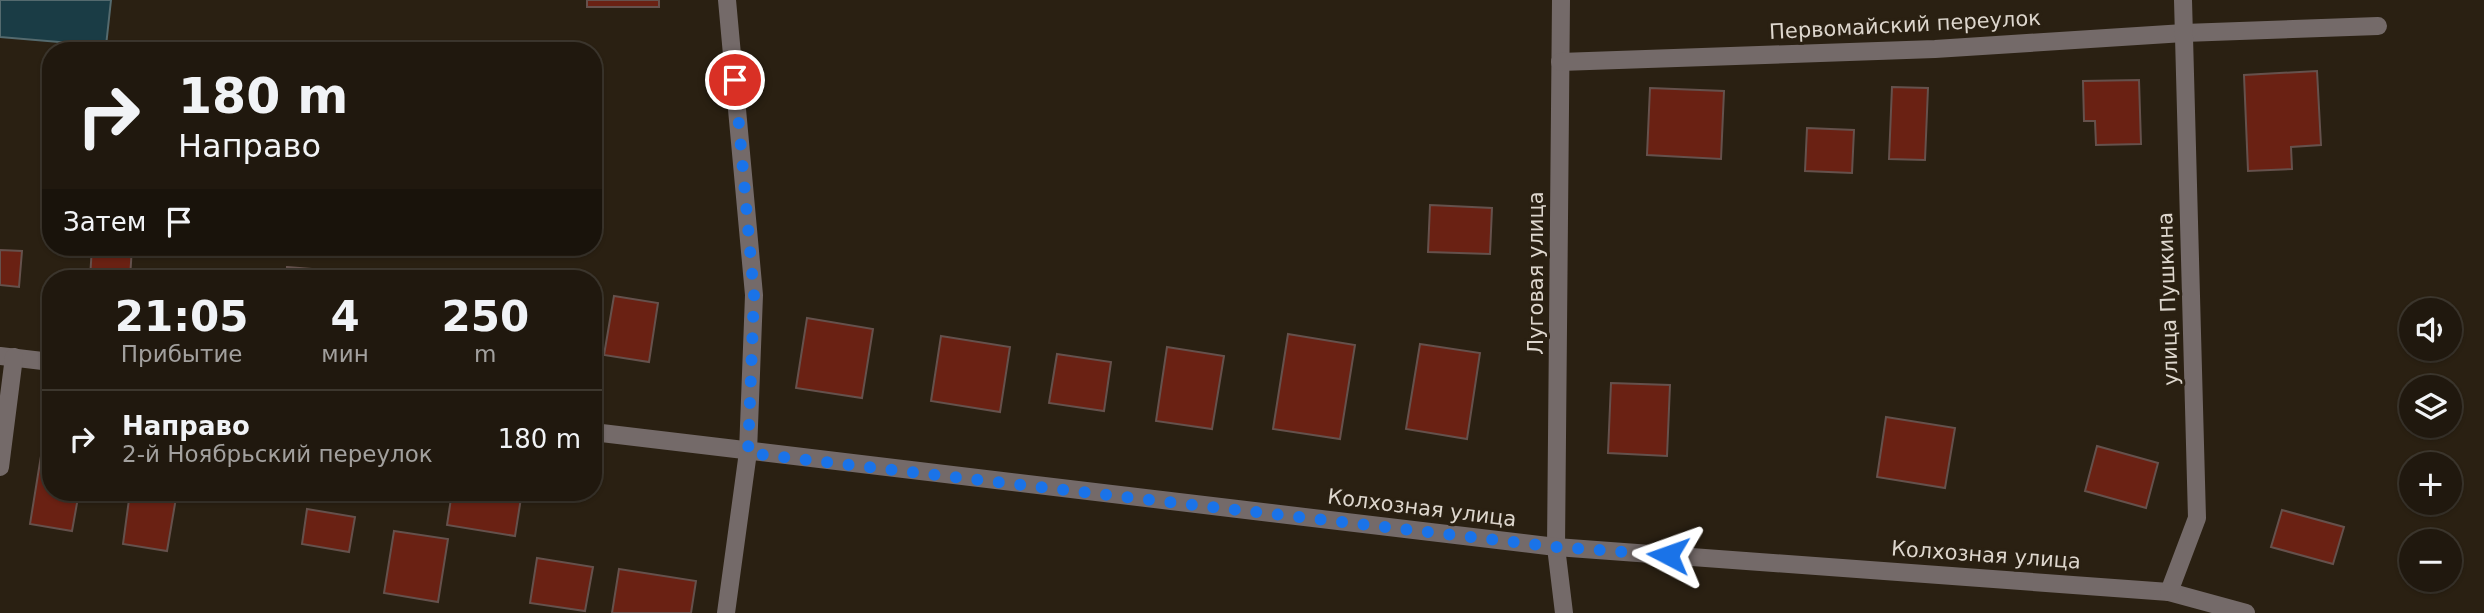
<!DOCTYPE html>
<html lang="ru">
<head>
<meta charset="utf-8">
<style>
	:root { --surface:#20180e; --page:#2d251c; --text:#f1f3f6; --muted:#a2a09e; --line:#3d372e }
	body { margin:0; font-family:"DejaVu Sans",sans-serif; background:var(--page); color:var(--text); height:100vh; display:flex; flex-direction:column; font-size:26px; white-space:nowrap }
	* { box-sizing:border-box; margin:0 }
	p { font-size:23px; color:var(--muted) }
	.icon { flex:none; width:38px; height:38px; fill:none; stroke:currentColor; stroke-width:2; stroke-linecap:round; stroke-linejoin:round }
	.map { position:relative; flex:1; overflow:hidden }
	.drawer { position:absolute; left:42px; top:270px; width:560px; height:231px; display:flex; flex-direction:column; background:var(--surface); border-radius:28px; box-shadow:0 2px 5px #0004,0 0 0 2px var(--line) }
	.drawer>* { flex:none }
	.guide { position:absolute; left:42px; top:42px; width:560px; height:214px; border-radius:28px; box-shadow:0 2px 5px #0004,0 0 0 2px var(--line); background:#20180e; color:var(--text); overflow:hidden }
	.buttons { position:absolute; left:2399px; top:298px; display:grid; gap:14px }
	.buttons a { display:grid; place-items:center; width:63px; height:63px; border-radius:50%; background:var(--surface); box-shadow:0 2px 5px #0004,0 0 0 2px var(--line); font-size:35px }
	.pin { position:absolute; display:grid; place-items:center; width:60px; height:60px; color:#fff; margin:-30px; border:4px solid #fff; border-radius:50%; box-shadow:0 2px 7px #0007 }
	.me { position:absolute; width:77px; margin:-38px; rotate:274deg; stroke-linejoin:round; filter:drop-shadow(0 0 5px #0008) }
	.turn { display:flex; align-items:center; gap:24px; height:147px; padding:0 21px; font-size:32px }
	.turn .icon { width:91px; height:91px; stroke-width:2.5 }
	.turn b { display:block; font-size:49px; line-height:60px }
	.then { display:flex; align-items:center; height:66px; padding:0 21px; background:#0003; gap:14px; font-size:26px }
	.eta { display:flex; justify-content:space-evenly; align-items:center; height:119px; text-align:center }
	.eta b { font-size:42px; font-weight:800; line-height:49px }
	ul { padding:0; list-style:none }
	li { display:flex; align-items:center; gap:21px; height:98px; padding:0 21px; border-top:2px solid var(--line) }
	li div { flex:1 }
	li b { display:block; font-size:26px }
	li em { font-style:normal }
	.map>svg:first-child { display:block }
	.water { fill:#1a3c45; stroke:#546a6e; stroke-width:2 }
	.building { fill:#6a2113; stroke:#65514c; stroke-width:2 }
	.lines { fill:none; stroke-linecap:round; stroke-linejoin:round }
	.minor { stroke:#746a69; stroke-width:18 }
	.route { stroke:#1a73e8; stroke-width:12; stroke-dasharray:0 21.6 }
	.labels { text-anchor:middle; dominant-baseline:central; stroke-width:6; stroke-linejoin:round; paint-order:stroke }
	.street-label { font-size:21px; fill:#ddd6cd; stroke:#2a2012 }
</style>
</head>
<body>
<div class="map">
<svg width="2484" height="613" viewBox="0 0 2484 613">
	<rect width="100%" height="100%" fill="#2a2012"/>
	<polygon class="water" points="0,0 111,0 106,46 0,37"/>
	<g class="building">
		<rect x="587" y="0" width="72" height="7"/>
		<polygon points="2317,71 2321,145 2291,147 2292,169 2248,171 2244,75"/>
		<polygon points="2139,80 2141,144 2096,145 2095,121 2084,121 2083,81"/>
		<polygon points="1892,87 1928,88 1925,160 1889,159"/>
		<polygon points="1650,88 1724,91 1721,159 1647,155"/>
		<polygon points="1807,128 1854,130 1852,173 1805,171"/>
		<polygon points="1430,205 1492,208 1490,254 1428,252"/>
		<polygon points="92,247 132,247 130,278 90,278"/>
		<polygon points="0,250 22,251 19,287 0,285"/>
		<polygon points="287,267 374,274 374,278 286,278"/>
		<polygon points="614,296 658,303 649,362 604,355"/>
		<polygon points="807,318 873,329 862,398 796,388"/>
		<polygon points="1288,334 1355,345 1340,439 1273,429"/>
		<polygon points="941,336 1010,347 1000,412 931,401"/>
		<polygon points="1420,344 1480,353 1467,439 1406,429"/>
		<polygon points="1167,347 1224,356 1212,429 1156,421"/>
		<polygon points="1057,354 1111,362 1104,411 1049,403"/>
		<polygon points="1611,383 1670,385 1667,456 1608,453"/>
		<polygon points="1886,417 1955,428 1945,488 1877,477"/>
		<polygon points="2097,446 2158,463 2146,508 2085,491"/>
		<polygon points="41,456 51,458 51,492 79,492 72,531 30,524"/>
		<polygon points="130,492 177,492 167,551 123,544"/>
		<polygon points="452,492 484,492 521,498 515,536 447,525"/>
		<polygon points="307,509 355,517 349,552 302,544"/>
		<polygon points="2282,510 2344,527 2333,564 2271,547"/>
		<polygon points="394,531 448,539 438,602 384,593"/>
		<polygon points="537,558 593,567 585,611 530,603"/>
		<polygon points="619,569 696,581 691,613 612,613"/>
	</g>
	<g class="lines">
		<g class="minor">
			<polyline points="1561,0 1556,547 1564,613"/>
			<polyline points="1560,62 1935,49 2184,33 2378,26"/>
			<polyline points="0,356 51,362"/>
			<polyline points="593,432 1556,547 2169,592 2246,613"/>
			<polyline points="0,467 14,357"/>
			<polyline points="2169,592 2197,518 2183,0"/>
			<polyline points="726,613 748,452 754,295 727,0"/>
		</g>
	</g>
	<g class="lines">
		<polyline class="route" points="735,80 754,295 748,453 1556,547 1668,555"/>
	</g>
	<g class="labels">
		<g class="street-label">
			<text transform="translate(1905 25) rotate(-3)">Первомайский переулок</text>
			<text transform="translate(1536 273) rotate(-90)">Луговая улица</text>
			<text transform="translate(2168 299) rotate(-92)">улица Пушкина</text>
			<text transform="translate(1422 508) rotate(7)">Колхозная улица</text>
			<text transform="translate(1986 555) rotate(4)">Колхозная улица</text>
		</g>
	</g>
</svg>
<div class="buttons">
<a><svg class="icon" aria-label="sound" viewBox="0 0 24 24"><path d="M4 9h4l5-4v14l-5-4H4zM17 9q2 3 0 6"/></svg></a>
<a><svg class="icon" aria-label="layers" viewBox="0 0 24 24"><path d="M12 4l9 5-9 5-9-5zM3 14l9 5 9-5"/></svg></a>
<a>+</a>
<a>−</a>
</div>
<div class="pin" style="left:735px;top:80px;background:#d93025"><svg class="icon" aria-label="arrive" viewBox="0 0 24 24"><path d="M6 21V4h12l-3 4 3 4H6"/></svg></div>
<svg class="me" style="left:1668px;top:555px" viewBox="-20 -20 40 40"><path d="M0-17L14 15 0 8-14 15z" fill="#1a73e8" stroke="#fff" stroke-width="4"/></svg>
<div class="guide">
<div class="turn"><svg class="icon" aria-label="right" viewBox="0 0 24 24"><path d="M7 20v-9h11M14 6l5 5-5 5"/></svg><div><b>180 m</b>Направо</div></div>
<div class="then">Затем<svg class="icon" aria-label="arrive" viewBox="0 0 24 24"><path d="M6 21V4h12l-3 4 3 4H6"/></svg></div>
</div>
<section class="drawer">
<div class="eta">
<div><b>21:05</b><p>Прибытие</p></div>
<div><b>4</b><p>мин</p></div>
<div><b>250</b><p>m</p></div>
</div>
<ul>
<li><svg class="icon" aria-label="right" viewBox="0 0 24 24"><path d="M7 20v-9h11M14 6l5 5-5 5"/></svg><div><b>Направо</b><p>2-й Ноябрьский переулок</p></div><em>180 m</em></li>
</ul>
</section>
</div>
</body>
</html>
